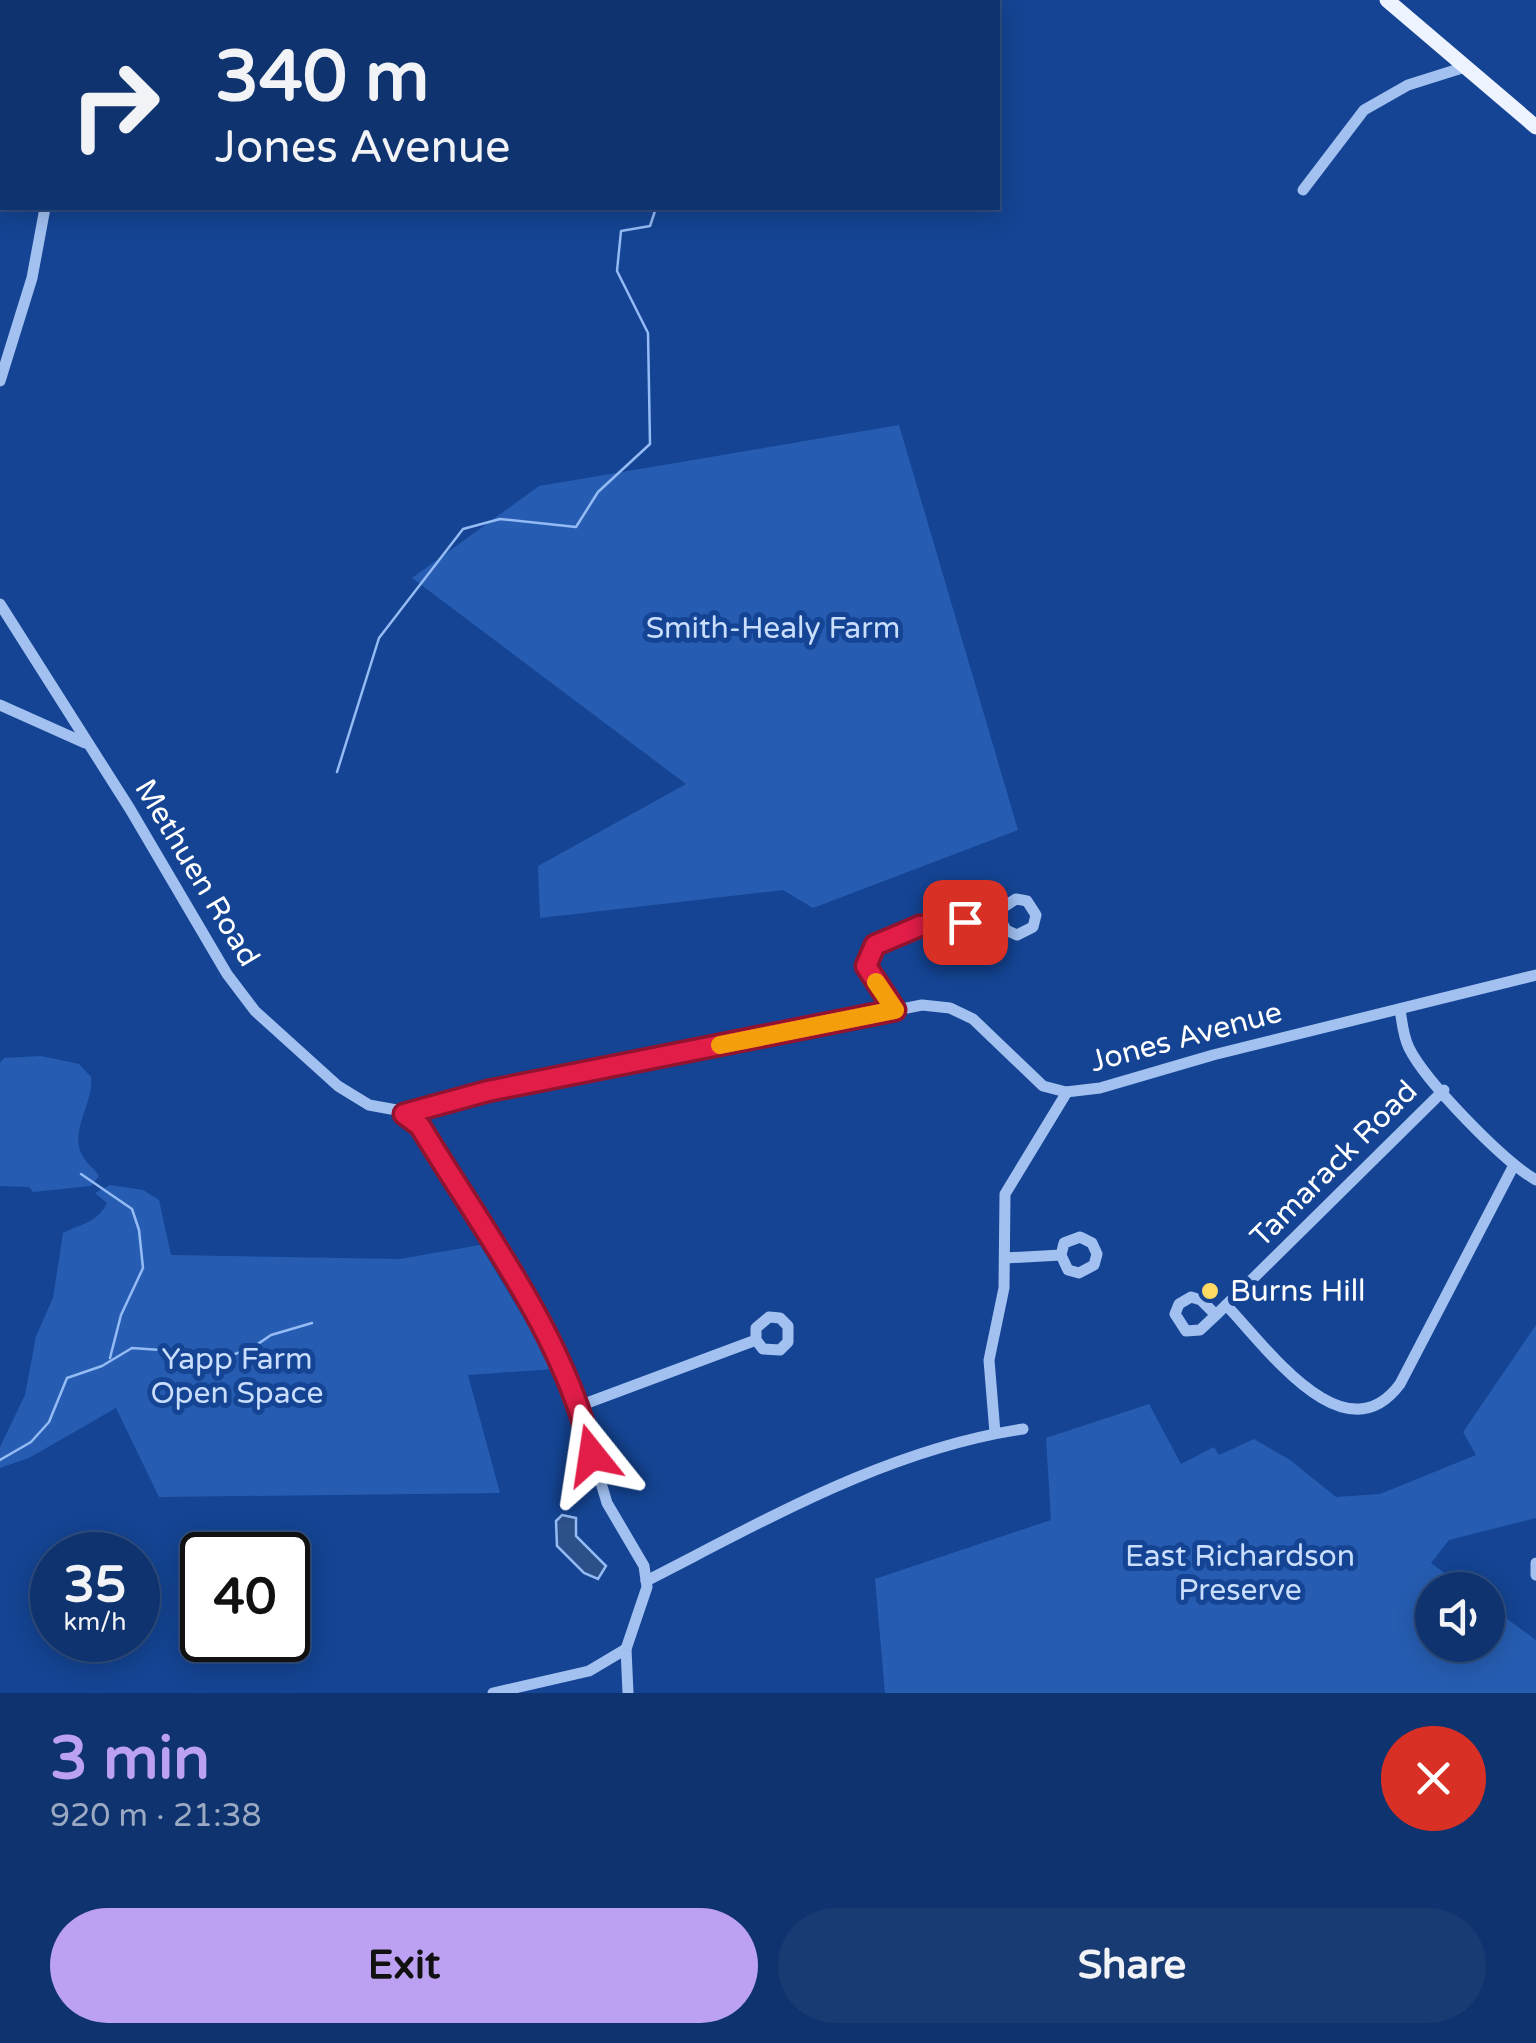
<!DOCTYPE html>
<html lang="en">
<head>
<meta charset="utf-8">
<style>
	:root { --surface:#0f336e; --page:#183b73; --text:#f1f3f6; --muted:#9baac2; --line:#2f4e81; --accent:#bca0f2 }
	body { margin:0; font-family:"Varela Round",sans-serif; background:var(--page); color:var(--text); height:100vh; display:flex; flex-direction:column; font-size:38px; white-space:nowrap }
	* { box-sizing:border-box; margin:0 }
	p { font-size:32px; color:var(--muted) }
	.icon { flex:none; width:55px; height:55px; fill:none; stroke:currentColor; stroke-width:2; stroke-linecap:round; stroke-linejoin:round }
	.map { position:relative; height:1693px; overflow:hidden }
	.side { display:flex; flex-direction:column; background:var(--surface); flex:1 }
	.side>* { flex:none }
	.hud { position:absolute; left:0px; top:0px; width:1000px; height:210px; box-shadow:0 5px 25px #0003,0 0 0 2px var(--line); background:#0f336e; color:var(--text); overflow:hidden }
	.tools { position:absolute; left:1415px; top:1572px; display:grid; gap:20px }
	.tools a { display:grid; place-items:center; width:90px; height:90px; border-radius:50%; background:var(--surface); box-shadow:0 5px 25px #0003,0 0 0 2px var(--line); font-size:50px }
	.speed { position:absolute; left:30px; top:1532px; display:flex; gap:20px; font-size:50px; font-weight:700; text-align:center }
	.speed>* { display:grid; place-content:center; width:130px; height:130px; border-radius:50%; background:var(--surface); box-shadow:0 5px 25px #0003,0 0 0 2px var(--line); line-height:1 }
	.speed small { font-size:25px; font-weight:400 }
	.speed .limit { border:5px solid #111; border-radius:15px; background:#fff; color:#111 }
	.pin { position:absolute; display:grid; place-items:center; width:85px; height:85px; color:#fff; margin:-42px; border-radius:20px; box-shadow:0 5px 15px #0006 }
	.me { position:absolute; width:110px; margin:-55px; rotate:345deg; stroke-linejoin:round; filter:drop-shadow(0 0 8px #0008) }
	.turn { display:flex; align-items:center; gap:35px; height:210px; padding:0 50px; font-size:45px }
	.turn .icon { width:130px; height:130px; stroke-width:2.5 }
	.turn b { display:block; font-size:70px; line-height:85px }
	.round { display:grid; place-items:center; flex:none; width:105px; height:105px; border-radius:52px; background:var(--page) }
	.headline { display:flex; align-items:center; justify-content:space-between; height:170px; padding:0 50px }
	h1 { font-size:60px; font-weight:700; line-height:75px; color:var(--accent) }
	.action { display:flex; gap:20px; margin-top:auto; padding:20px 50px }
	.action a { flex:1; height:115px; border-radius:60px; background:var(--accent); color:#111; font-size:40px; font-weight:700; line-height:115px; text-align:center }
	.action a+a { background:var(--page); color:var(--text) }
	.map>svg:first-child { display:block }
	.green { fill:#265db2 }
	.water { fill:#2c508a; stroke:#94bbf4; stroke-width:2.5 }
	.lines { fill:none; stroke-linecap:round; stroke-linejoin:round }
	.stream { stroke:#94bbf4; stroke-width:2.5 }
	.minor { stroke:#a2c1f1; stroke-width:11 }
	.major { stroke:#edf3ff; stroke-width:15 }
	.route-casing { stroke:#92132f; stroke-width:25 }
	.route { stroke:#e11d48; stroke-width:18 }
	.slow { stroke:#f59e0b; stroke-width:18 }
	.poi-dot { fill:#ffdb63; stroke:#144493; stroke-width:4 }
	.labels { text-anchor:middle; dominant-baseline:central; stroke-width:10; stroke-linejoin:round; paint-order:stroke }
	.park-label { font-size:30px; fill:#c9ddfc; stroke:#144493 }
	.street-label { font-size:30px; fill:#fff; stroke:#144493 }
	.poi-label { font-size:30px; fill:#fff; stroke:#144493; text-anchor:start }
</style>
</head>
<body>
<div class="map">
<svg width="1536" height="1693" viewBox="0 0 1536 1693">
	<rect width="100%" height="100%" fill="#144493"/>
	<g class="green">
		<polygon points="899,425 1018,830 813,908 783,890 540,918 538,866 686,784 412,578 539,486"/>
		<path d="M41 1056 79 1064 91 1077C94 1105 68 1130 83 1157 87 1164 95 1169 99 1176L91 1186 33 1192 29 1187 0 1186V1063L4 1058Z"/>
		<path d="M110 1185 143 1190 159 1200 171 1255 400 1259 480 1245 554 1369 468 1375 500 1493 159 1497 116 1408 29 1458 0 1468V1447L25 1395 36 1336 53 1298 63 1233C81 1224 97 1223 107 1203L95 1193Z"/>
		<polygon points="1536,1325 1536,1518 1449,1540 1431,1563 1467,1590 1432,1590 1432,1645 1488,1645 1488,1605 1536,1640 1536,1693 885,1693 875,1579 1051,1520 1046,1438 1149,1404 1181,1464 1214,1447 1219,1455 1254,1439 1290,1460 1336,1497 1380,1494 1476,1455 1463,1432"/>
	</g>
	<polygon class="water" points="562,1515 576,1518 576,1536 606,1566 598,1579 584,1573 557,1546 556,1521"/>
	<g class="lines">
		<g class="stream">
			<polyline points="683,2 683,0"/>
			<polyline points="337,772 379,638 463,529 500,519 576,527 598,492 650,444 648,333 617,271 621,231 650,226 656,208"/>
			<polyline points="81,1174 132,1209 139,1230 143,1268 121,1315 110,1358"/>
			<polyline points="0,1460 31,1442 49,1422 67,1378 102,1366 132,1348 232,1355 252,1348 271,1335 312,1323"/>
		</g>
		<g class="minor">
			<polyline points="82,2 83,0"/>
			<polyline points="1303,190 1364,110 1408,85 1462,68"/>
			<polyline points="0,381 32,278 45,208"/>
			<polyline points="0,604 130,809 227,974 255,1011 338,1086 369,1105 402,1111 419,1126 547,1337 574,1392 607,1503 644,1566 647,1587 626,1649 628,1693"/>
			<polyline points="0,705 85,743"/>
			<path d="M1400 1009C1402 1022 1403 1036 1409 1048 1426 1082 1503 1161 1536 1180"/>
			<polyline points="895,1010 866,966 875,945 930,924 1000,919 1002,908 1016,899 1027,901 1036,915 1033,927 1017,935 1006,930 1000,919"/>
			<polyline points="405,1113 488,1091 922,1005 950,1008 973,1019 1043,1086 1066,1092 1100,1088 1213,1055 1536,975"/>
			<polyline points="1005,1258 1061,1255 1068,1270 1079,1273 1094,1265 1097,1254 1092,1243 1080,1237 1064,1243 1061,1255"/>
			<path d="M1226 1305C1266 1346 1344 1459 1400 1384L1514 1165"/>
			<polyline points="1216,1315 1201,1300 1191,1297 1179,1304 1175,1314 1186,1331 1200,1330 1216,1315 1444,1090"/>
			<polyline points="579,1406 756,1340 756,1328 769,1317 780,1318 788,1326 788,1342 780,1350 763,1349 756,1340"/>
			<polyline points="995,1433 989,1360 1004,1288 1005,1194 1067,1092"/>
			<polyline points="1536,1563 1536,1575"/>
			<path d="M646 1581C766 1520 888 1449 1023 1429"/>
			<polyline points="493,1693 589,1671 626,1649"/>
		</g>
		<polyline class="major" points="1387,0 1536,127"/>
	</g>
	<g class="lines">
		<g class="route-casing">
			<path id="route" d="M592 1455C564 1334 483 1231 420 1126L404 1114 488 1091 895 1010 866 966 875 945 920 926 965 922"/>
		</g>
		<use href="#route" class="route"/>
		<polyline class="slow" points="720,1045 895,1010 876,982"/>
	</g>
	<circle class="poi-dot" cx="1210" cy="1291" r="10"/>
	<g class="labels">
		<g class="park-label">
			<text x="773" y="628">Smith-Healy Farm</text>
			<text x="237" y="1359">Yapp Farm<tspan x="237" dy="34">Open Space</tspan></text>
			<text x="1240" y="1556">East Richardson<tspan x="1240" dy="34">Preserve</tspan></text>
		</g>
		<g class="street-label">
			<text transform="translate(197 873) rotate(59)">Methuen Road</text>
			<text transform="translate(1186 1037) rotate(-15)">Jones Avenue</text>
			<text transform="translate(1334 1164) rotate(-45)">Tamarack Road</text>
		</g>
		<g class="poi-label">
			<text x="1230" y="1291">Burns Hill</text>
		</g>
	</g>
</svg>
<div class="tools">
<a><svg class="icon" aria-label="sound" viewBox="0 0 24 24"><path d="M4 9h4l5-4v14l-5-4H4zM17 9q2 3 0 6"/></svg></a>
</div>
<div class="speed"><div>35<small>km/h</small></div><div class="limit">40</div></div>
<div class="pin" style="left:965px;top:922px;background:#d93025"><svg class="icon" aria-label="arrive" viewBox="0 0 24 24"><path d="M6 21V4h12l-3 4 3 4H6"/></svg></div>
<svg class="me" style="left:592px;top:1455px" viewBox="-20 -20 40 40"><path d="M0-17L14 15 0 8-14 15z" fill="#e11d48" stroke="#fff" stroke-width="4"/></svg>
<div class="hud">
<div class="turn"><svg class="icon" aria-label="right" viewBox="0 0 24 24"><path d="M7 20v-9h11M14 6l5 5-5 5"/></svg><div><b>340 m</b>Jones Avenue</div></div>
</div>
</div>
<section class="side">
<div class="headline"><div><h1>3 min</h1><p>920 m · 21:38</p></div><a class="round" style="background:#d93025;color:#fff"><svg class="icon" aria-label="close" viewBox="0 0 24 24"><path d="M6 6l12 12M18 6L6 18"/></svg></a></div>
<div class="action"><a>Exit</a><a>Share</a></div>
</section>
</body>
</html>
